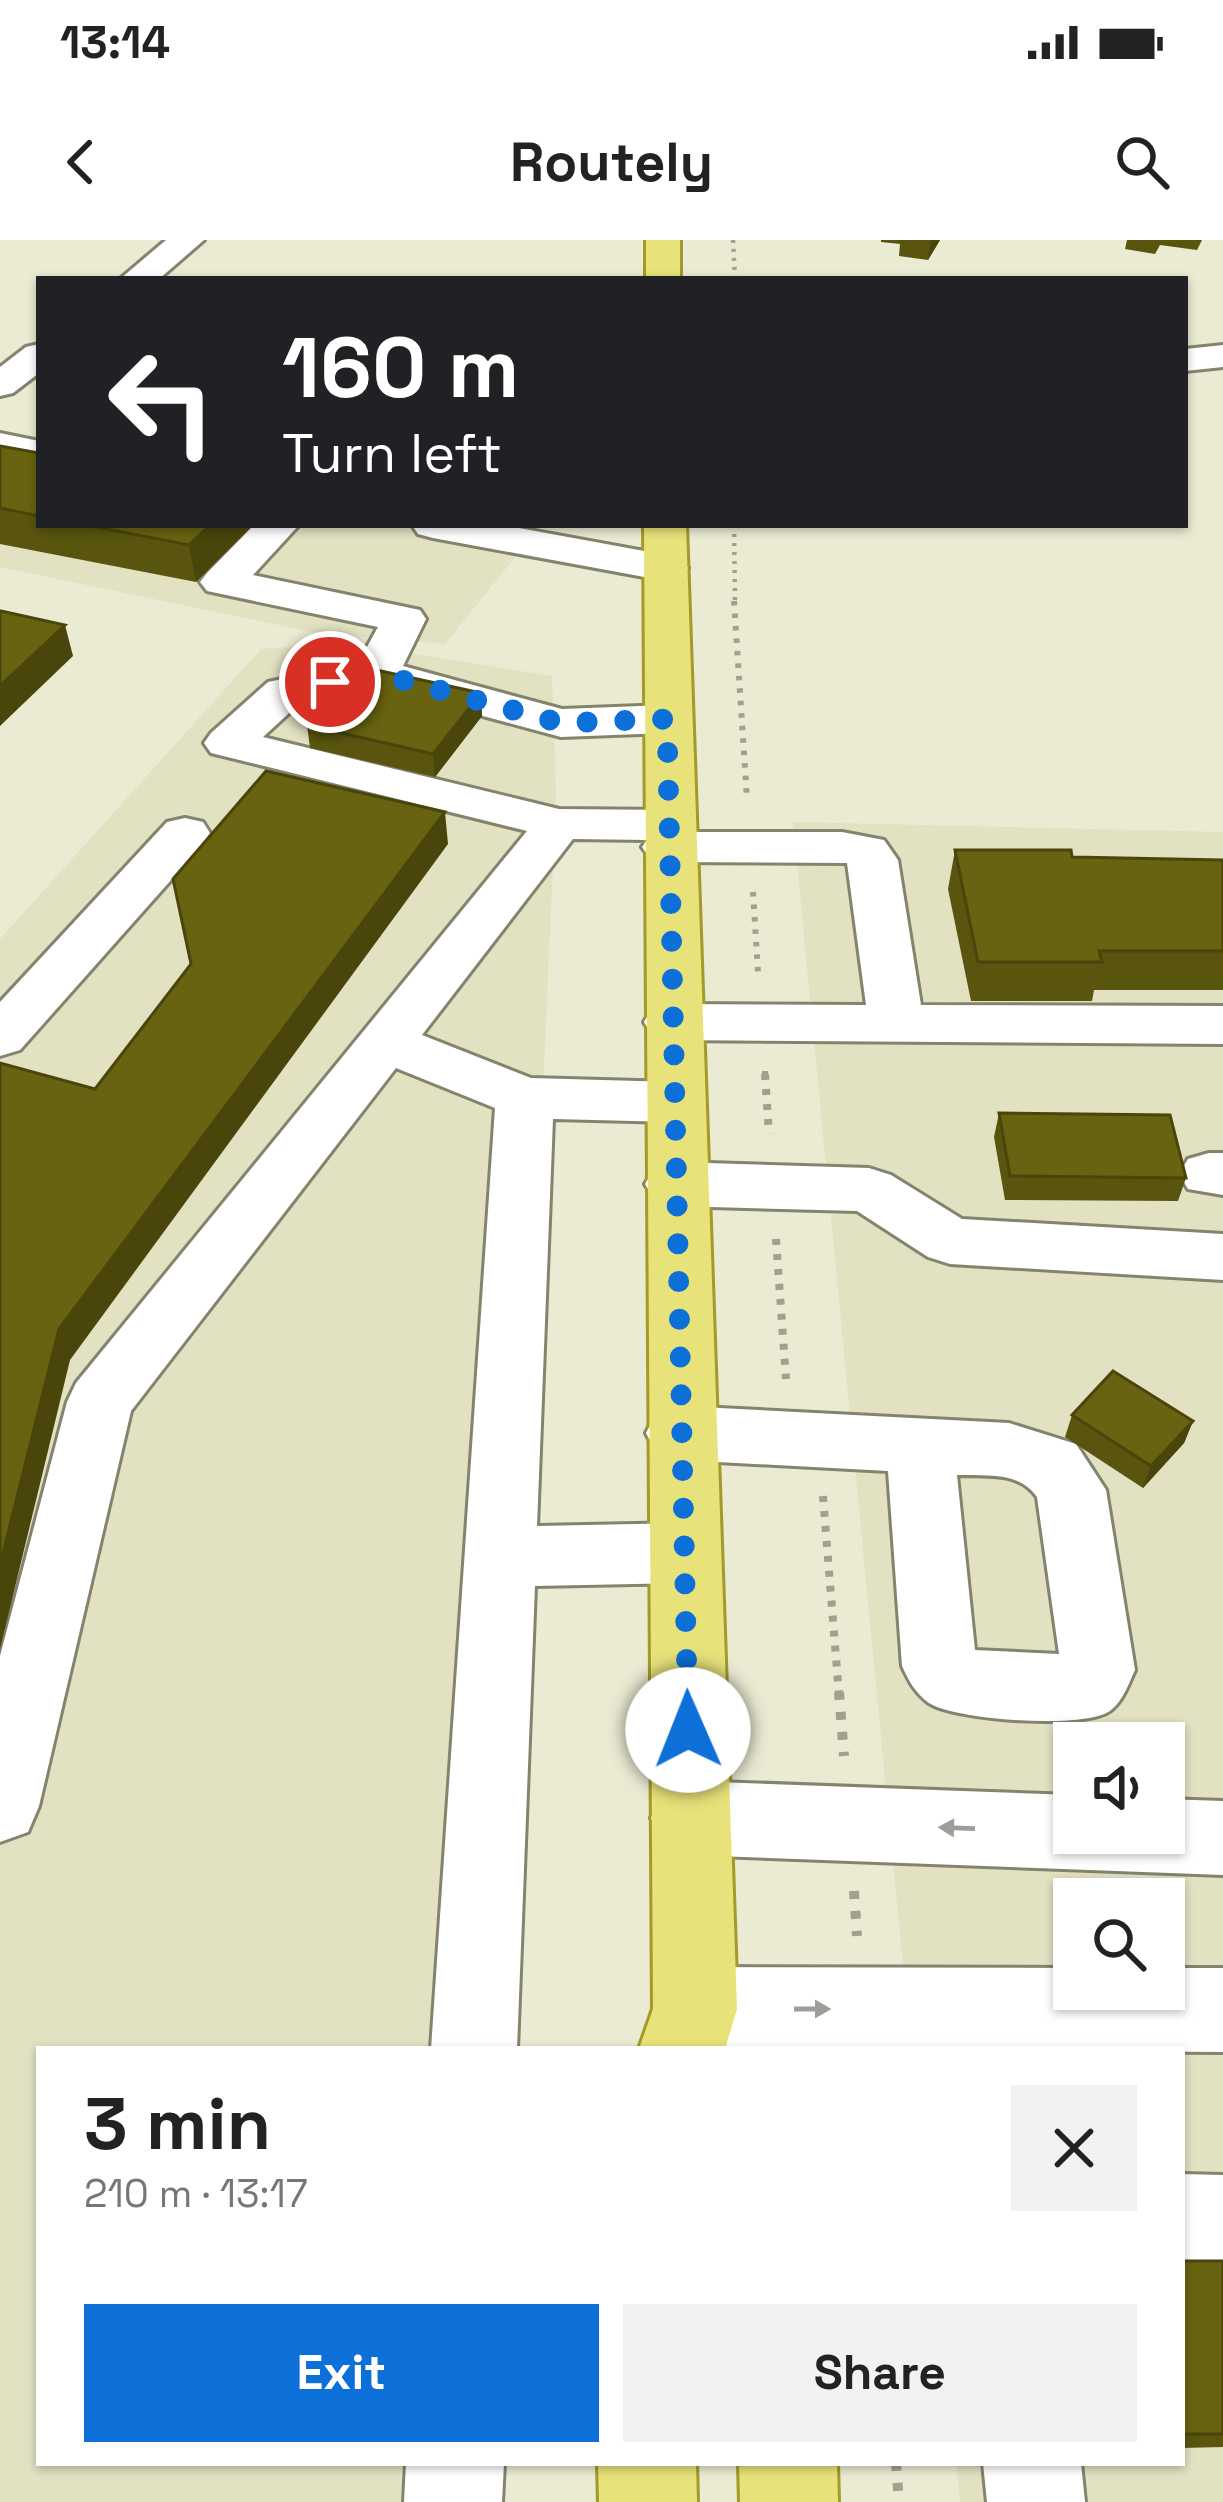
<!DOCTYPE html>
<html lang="en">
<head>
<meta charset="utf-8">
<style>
	:root { --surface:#fff; --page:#f2f2f2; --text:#222; --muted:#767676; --accent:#0d6fd8 }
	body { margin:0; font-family:"Space Grotesk",sans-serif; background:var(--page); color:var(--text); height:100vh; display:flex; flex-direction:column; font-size:45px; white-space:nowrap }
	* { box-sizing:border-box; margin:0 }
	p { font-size:39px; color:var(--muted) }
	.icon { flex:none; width:66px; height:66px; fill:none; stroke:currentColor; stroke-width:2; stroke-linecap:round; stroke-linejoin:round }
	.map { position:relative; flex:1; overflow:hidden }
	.details { position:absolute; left:36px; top:1806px; width:1149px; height:420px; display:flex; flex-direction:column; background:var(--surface); border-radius:0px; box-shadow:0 3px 9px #0004 }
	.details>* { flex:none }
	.banner { position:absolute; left:36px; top:36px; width:1152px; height:252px; border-radius:0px; box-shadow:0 3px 9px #0004; background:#202124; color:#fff; overflow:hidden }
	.fabs { position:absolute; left:1053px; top:1482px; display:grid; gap:24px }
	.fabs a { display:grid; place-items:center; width:132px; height:132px; border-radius:0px; background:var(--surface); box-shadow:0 3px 9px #0004; font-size:60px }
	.pin { position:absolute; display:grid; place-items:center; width:102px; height:102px; color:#fff; margin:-51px; border:6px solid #fff; border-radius:50%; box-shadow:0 3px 12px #0007 }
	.me { position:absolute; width:132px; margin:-66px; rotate:359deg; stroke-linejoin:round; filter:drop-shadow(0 0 9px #0008) }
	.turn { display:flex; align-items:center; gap:42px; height:252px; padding:0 48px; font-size:54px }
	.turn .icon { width:156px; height:156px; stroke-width:2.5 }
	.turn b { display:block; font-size:84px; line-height:102px }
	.round { display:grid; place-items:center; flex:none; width:126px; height:126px; border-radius:0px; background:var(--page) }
	.summary { display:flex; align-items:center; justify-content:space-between; height:204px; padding:0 48px }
	h1 { font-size:72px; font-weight:800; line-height:90px }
	.button { display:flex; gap:24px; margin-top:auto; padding:24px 48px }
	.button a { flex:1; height:138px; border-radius:0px; background:var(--accent); color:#fff; font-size:48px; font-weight:800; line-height:138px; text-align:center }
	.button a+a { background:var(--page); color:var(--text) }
	.status { display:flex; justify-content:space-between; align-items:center; height:84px; padding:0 60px; background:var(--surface); direction:ltr }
	.status svg { height:33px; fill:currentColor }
	header { display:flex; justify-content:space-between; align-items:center; height:156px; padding:0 48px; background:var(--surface); font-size:54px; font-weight:800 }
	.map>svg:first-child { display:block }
	.built { fill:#e2e1c2; fill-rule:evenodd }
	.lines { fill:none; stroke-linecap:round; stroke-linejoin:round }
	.minor-casing { stroke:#84836e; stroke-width:6 }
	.major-casing { stroke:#a29b27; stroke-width:6 }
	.path-far3 { stroke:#a1a18f; stroke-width:4.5; stroke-dasharray:3 6; stroke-linecap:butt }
	.path-far2 { stroke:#a1a18f; stroke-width:6; stroke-dasharray:4.5 8; stroke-linecap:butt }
	.path-far1 { stroke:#a1a18f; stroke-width:8; stroke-dasharray:6 9; stroke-linecap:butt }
	.path { stroke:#a1a18f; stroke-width:10; stroke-dasharray:8 12; stroke-linecap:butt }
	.minor { fill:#fff; fill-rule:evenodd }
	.major { fill:#e8e27a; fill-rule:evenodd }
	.wall { fill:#59550e }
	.shaded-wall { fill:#49450b }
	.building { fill:#686310; stroke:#49450b; stroke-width:3 }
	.oneway { fill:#9e9e99 }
	.route { stroke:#0d6fd8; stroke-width:21; stroke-dasharray:0 37.8 }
</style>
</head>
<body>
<div class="status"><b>13:14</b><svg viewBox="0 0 49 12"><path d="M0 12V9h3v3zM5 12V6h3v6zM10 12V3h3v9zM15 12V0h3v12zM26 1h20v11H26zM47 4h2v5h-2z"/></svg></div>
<header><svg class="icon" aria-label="back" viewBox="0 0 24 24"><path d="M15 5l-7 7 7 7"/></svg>Routely<svg class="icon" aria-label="search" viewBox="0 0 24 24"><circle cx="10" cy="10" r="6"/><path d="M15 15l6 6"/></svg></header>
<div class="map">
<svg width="1223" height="2262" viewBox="0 0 1223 2262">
	<rect width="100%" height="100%" fill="#ebead3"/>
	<g class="built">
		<polygon points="0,193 39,200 39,285 511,285 537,290 445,404 313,392 0,327"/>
		<polygon points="347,403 552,436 556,553 501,1809 39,1809 39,2223 482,2223 481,2262 0,2262 0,699 261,409"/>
		<path d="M793 582 1223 592V2262H960L956 2223H1182V1809H911ZM1074 1503H1164V1593H1074ZM1074 1659H1164V1749H1074Z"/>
	</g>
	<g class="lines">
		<g class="minor-casing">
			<g id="minor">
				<polygon points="166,0 204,0 159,39 120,39"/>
				<polygon points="39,104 39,133 13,153 0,156 0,127 26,107"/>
				<polygon points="1223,105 1223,127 1185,131 1185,109"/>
				<polygon points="0,193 39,201 39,225 0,217"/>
				<polygon points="254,285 299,285 253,335 420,370 426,379 403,426 562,469 667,465 684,469 691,479 684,489 667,493 561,497 375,447 300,463 263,497 559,569 668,570 686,574 693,585 689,592 842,592 884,600 898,620 921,765 1223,766 1223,804 672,800 652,795 644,782 652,769 672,764 866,765 847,623 668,622 650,618 642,607 647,600 573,599 422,795 531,838 674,842 695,848 703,862 695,876 674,882 553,879 537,1286 684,1283 709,1292 720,1313 709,1334 684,1343 535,1346 517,1809 431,1809 495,868 396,828 131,1171 39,1566 28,1592 0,1602 0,1416 67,1162 76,1143 527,591 211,513 204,503 211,493 268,442 358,423 378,387 207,351 200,342 207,333"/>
				<polygon points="412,285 502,285 666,315 681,319 688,328 681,337 666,341 433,298 418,294"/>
				<polygon points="185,578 203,582 210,593 203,604 20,810 0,816 0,762 167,582"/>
				<polygon points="1209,913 1223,913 1223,955 1188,949 1179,934 1188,919"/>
				<polygon points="675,922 869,928 891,935 962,979 1223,994 1223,1040 950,1024 928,1017 857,971 675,966 654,959 645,944 654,929"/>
				<path d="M680 1166 1009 1183 1076 1204 1106 1250 1135 1430C1129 1443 1123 1461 1111 1470 1088 1490 954 1480 929 1463 915 1453 909 1441 902 1426L888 1231 680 1220 656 1212 646 1193 656 1174ZM957 1235C986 1236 1019 1231 1037 1257L1059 1414 975 1410Z"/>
				<polygon points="690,1541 1074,1555 1074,1593 1164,1593 1164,1559 1223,1561 1223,1635 690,1615 662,1604 651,1578 662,1552"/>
				<polygon points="695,1727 1074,1728 1074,1749 1164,1749 1164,1728 1223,1728 1223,1812 691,1809 665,1799 653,1769 665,1739"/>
				<polygon points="1182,1934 1223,1935 1223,2025 1182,2024"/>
				<polygon points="406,2223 504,2223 502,2262 404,2262"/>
				<polygon points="983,2223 1081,2223 1085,2262 987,2262"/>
			</g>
		</g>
		<g class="major-casing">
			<g id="major">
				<rect x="646" y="0" width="34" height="39"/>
				<polygon points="644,285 686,285 737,1769 725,1809 639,1809 653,1769"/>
				<polygon points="598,2223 696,2223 697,2262 599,2262"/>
				<polygon points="739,2223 837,2223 838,2262 740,2262"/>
			</g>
		</g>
		<g class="path-far3">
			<polyline points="733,0 735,39"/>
			<polyline points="734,285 735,364"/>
		</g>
		<g class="path-far2">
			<polyline points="734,361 747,559"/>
			<polyline points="753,652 758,732"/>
			<polyline points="765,831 765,837"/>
		</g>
		<g class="path-far1">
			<polyline points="765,834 769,894"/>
			<polyline points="776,999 786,1139"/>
			<polyline points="823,1256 839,1455"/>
		</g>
		<g class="path">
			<polyline points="839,1452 844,1516"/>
			<polyline points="854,1651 857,1696"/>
			<polyline points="896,2223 899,2262"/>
		</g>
		<use href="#minor" class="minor"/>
		<use href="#major" class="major"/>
	</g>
	<g class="wall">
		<polygon points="881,0 940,0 928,20 899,16 900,4 881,2"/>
		<polygon points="1127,0 1202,0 1197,10 1160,5 1155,14 1125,9"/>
		<polygon points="0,206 39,213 39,285 249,285 250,288 196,342 0,304"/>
		<polygon points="481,453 482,476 435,537 310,508 307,485"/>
		<polygon points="955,610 1072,617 1223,620 1223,750 1094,750 1092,761 971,761 948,649"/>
		<polygon points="999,873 1186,938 1178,961 1005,960 994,897"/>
		<polygon points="1072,1175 1193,1181 1184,1203 1143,1248 1065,1197"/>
		<polygon points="1182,2021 1223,2021 1223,2207 1182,2208"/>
	</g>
	<g class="shaded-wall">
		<polygon points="931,0 940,0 928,20"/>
		<polygon points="210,285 249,285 250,288 196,342 189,305"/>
		<polygon points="65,385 73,416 0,486 0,446"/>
		<polygon points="481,453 482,476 435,537 433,514"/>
		<polygon points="445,572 448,604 70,1120 0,1409 0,1325 59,1089"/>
		<polygon points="1193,1181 1184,1203 1143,1248 1151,1226"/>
	</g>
	<g class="building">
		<polygon points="864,38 935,38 936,39 865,39"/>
		<polygon points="0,206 39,213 39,276 0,268"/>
		<polygon points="86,285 210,285 189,305"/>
		<polygon points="1,371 65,385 0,446 0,372"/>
		<polygon points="358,426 481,453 433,514 307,485"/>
		<polygon points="266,531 445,572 59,1089 0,1325 0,823 95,849 191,724 173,639"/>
		<polygon points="955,610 1071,610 1072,617 1223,620 1223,711 1099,711 1102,722 978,722"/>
		<polygon points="999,873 1170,875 1186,938 1010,936"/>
		<polygon points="1113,1131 1193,1181 1151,1226 1072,1175"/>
		<rect x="1182" y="2021" width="41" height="173"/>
	</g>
	<defs><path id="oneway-solid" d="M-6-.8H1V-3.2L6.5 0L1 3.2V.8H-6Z" transform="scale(3)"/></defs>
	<g class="oneway">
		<use href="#oneway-solid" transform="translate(957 1588) rotate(-178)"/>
		<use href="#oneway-solid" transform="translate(812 1769)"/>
	</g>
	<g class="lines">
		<polyline class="route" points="330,442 376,433 561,483 667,479 688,1490"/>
	</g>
</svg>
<div class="fabs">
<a><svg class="icon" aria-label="sound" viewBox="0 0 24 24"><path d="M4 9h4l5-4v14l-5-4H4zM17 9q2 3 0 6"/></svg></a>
<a><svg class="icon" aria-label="search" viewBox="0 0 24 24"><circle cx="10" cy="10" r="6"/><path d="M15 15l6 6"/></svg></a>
</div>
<div class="pin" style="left:330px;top:442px;background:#d93025"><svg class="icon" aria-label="arrive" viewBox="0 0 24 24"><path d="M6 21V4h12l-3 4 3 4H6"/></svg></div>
<svg class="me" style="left:688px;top:1490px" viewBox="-20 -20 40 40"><circle r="19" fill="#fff"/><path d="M0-13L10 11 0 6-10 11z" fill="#0d6fd8"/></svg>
<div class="banner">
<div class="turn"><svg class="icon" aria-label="left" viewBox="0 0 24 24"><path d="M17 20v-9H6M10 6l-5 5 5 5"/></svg><div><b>160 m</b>Turn left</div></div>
</div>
<section class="details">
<div class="summary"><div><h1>3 min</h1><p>210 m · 13:17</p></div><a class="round"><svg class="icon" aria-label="close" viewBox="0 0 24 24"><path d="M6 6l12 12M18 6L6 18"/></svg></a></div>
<div class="button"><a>Exit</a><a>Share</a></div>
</section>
</div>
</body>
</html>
